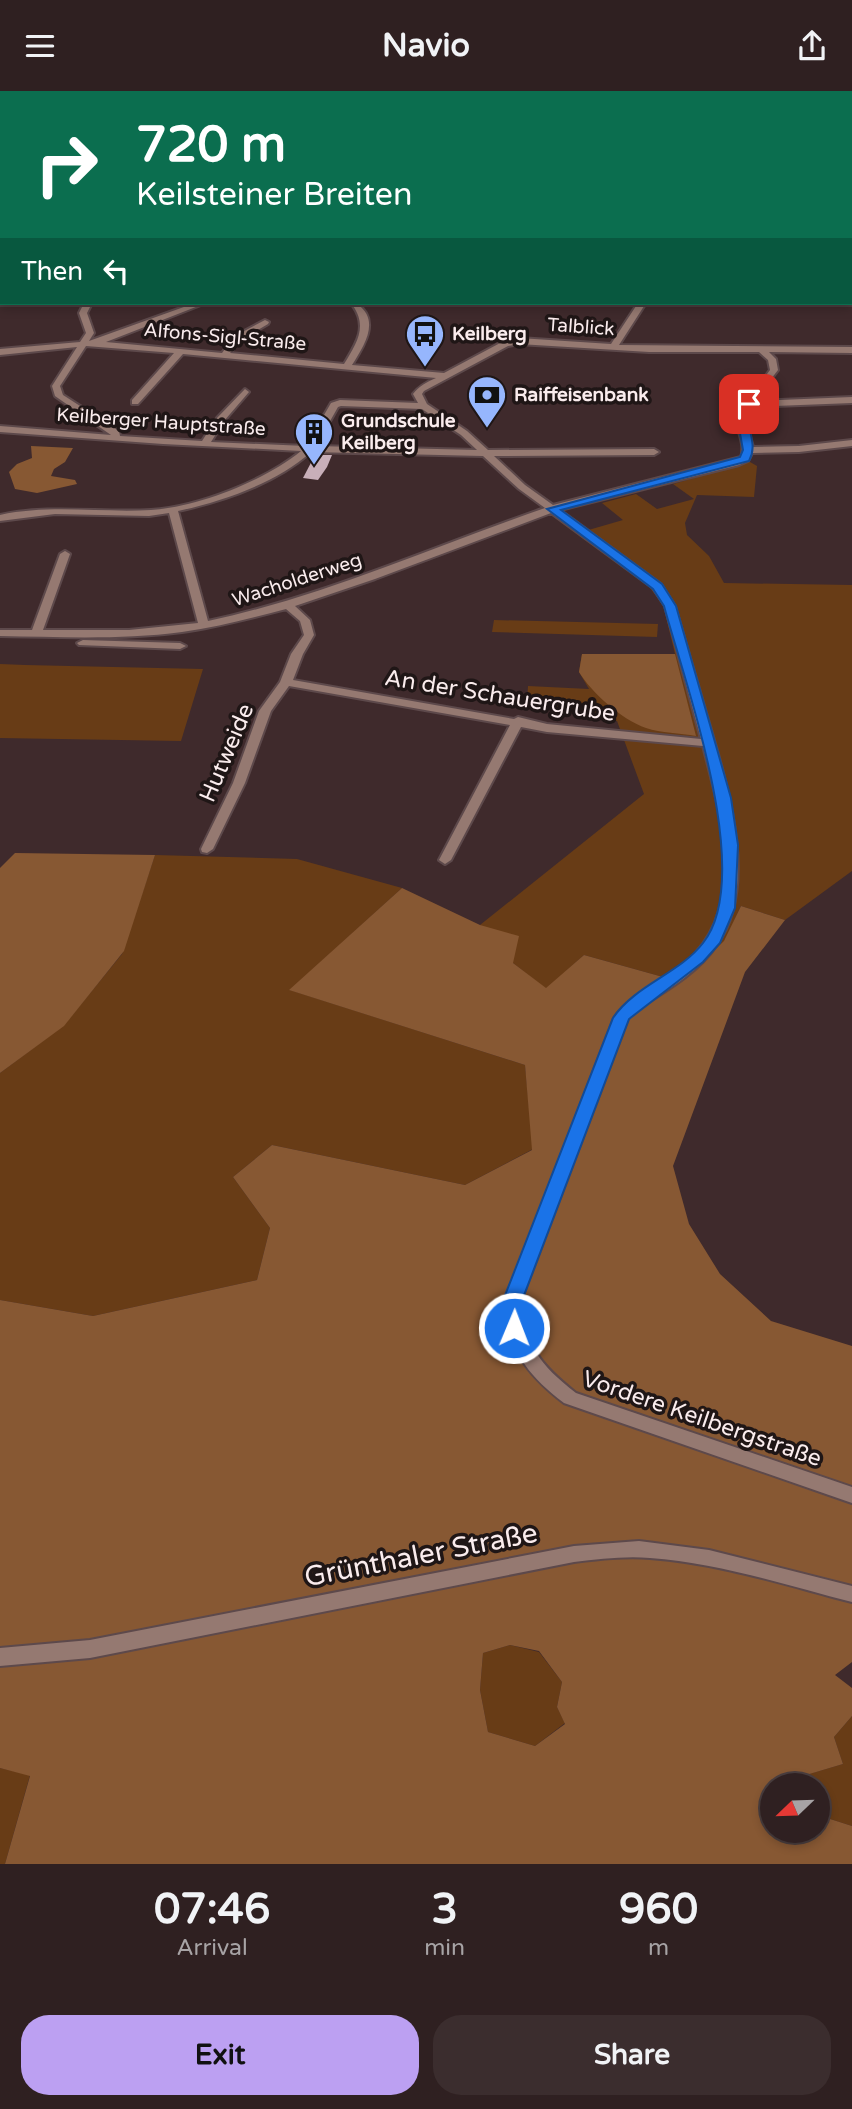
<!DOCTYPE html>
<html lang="en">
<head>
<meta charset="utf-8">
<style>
	:root { --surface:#2f2021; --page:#3b2d2e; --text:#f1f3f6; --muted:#a7a3a5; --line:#4a3e3f; --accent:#bca0f2 }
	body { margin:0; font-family:"Varela Round",sans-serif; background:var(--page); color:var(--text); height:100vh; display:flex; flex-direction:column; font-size:26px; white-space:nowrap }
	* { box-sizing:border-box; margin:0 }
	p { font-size:23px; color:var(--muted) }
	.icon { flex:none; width:38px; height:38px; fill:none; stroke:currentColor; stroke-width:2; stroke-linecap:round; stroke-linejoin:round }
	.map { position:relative; height:1773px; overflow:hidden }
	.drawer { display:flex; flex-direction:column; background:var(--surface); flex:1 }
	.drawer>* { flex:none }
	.guide { position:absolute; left:0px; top:0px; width:852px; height:214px; box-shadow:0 4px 10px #0003,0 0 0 2px var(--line); background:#0b6e4f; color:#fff; overflow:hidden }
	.needle { width:46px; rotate:247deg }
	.buttons { position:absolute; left:760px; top:1682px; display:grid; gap:14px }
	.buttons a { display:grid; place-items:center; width:70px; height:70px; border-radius:50%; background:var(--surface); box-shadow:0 4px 10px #0003,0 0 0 2px var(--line); font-size:35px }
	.pin { position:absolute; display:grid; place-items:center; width:60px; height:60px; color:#fff; margin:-30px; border-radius:14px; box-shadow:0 4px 10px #0006 }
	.me { position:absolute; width:77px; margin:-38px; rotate:1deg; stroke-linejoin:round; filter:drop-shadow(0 0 5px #0008) }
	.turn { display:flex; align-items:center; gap:24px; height:147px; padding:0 21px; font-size:32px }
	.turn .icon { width:91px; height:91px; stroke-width:2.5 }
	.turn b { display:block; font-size:49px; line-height:60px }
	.then { display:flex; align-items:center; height:66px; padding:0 21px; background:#0003; gap:14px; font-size:26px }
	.eta { display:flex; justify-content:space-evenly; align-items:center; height:119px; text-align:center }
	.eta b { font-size:42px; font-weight:700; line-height:49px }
	.primary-button { display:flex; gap:14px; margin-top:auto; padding:14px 21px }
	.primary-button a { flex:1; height:80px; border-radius:28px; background:var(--accent); color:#111; font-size:28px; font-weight:700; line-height:80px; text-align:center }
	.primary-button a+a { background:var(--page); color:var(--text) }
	header { display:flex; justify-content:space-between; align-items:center; height:91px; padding:0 21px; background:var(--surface); font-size:32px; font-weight:700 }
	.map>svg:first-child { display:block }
	.green { fill:#683c16 }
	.forest { fill:#875833; fill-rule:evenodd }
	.building { fill:#c8afb9 }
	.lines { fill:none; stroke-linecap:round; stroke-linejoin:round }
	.street-casing { stroke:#5d494b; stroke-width:4 }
	.street { fill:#957971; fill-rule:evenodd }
	.route { fill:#1a73e8; stroke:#114b97; stroke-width:2 }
	.labels { text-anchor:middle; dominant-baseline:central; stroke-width:7; stroke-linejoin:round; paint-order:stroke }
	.far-street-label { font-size:19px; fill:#faeced; stroke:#1f1616 }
	.far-poi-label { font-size:19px; font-weight:bold; fill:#faeced; stroke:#1f1616; text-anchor:start }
	.street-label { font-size:23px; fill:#faeced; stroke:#1f1616 }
	.near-street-label { font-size:28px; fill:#faeced; stroke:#1f1616 }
</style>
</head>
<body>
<header><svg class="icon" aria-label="menu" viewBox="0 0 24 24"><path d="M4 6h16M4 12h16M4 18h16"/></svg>Navio<svg class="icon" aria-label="share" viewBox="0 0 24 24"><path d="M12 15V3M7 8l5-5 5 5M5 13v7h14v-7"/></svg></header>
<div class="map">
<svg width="852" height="1773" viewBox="0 0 852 1773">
	<rect width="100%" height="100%" fill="#3f2a2c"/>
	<g class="green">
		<polygon points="750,371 757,375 754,406 697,404 685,432 687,444 709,465 724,492 852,494 852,780 785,829 741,815 725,850 681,891 584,864 546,898 513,872 480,834 644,703 617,630 527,613 528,595 589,598 579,581 582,563 675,563 663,514 650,497 660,497 585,440 623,429 602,412 636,403 657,418 694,408 673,393"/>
		<polygon points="494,529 658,533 657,546 492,541"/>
		<polygon points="0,573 25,574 203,578 181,650 0,647"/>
		<polygon points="155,764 297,768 402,797 290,899 525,974 533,1058 465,1094 272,1054 233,1086 270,1137 257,1189 93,1225 0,1209 0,982 64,934 122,863"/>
		<polygon points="510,1554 539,1561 562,1591 557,1616 565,1632 535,1655 488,1641 480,1599 483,1562"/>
		<polygon points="852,1625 852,1735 827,1727 817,1718 817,1694 790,1694 785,1690 843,1673 834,1646"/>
		<polygon points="0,1677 30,1684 5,1773 0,1773"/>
	</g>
	<g class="forest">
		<polygon points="0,0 435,0 2,2 2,13"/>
		<polygon points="674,0 852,0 852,188 850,2 666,2"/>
		<polygon points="31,355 73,357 65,371 54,378 51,385 75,389 77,393 37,402 15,398 9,381 17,373 32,367"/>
		<path d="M582 563H675L696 645C680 642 661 642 646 637 622 629 591 601 579 581Z"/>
		<polygon points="15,762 155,764 124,860 64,935 0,982 0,777"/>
		<path d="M402 797 480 834 519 845 513 872 546 897 584 864 681 891 724 850 741 815 785 829 745 881 673 1075 689 1133 720 1183 771 1230 852 1255V1571L835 1584 852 1597V1625L834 1646 843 1673 786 1690 790 1694H772V1740H817V1718L827 1727 852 1735V1773H5L30 1685 0 1677V1209L93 1225 257 1189 270 1137 233 1086 272 1054 465 1094 532 1059 525 974 289 899ZM510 1554 539 1560 562 1591 557 1616 565 1633 535 1655 488 1641 480 1599 483 1562Z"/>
	</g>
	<polygon class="building" points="315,364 332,364 327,376 318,389 303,387"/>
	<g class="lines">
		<g class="street-casing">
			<g id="street">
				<polygon points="12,0 20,0 10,2"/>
				<polygon points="522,0 532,2 524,2"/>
				<polygon points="547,0 553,0 554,1 548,2"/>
				<polygon points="2,4 2,8 0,9 0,5"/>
				<rect x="0" y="154" width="2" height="4"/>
				<path d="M84 212H92L87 222 94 242 89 250 195 212H206L106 251 222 262 235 245 265 229 269 231 268 233 241 249 230 262 344 273C356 253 368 236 353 215L357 213C381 229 364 255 352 274L444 282 502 251 519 247 611 253 638 212H646L619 254 852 256V262L769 261 776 268 778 279 754 310 852 306V312L750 316 746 331 753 356 799 355 852 349V355L799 361 752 362 748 370 739 374 560 419 661 493 675 515C685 549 695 584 705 618 724 685 762 793 716 855 696 884 662 902 633 921L628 928 522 1207C525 1255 539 1273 576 1302L852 1396V1412L564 1312C524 1281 508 1258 506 1207L614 927C630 903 663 891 685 872 749 819 721 724 703 655L547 641 521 636 451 769 445 773 439 769 510 634 289 595 271 620 245 692 213 758 207 762 202 761 201 758 233 692 259 620 280 591 291 563 304 544 300 530 286 518C251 527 217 536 182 541 121 549 60 546 0 545V539H32L60 463 65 460 70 463 43 539H129L198 532 169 422 149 425 55 423 0 430V424C51 413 100 422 151 419 198 416 264 390 301 360L163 353 0 341V335L111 344 55 305 52 295 77 256 0 264V258L80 251 86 242 79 222ZM519 253 649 261H759L768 269 770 279C760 294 739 308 737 327 736 341 746 352 741 366L553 414 525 394 494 365 654 364 659 361 654 358 488 359 467 340 427 313 422 303 424 300 508 255ZM86 255 174 262 132 309V313H138L183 263 436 287C427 291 419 295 413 303L418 312 340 309 331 312 306 355 211 351 224 330 249 301 245 298 217 327 202 350 120 345 119 340 63 304 60 295ZM341 315 422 318 461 344 477 359 316 355 338 316ZM311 361 483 365 519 398 545 417C432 456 325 505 208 530L178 420C224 410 276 392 311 361ZM551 422 653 497 665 515 701 648 547 633 518 626 514 628 293 589 303 563 314 544 310 529 295 515 375 488Z"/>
				<polygon points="83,549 180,552 186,555 180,558 79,554 77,552"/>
				<path d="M639 1450 709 1459 852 1495V1511C786 1494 719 1472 650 1467 625 1465 599 1468 574 1471L90 1567 0 1575V1557L90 1549 574 1455Z"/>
			</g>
		</g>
		<use href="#street" class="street"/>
	</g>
	<path class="route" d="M745 311 754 313C741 337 760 349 749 370L561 419 662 493 676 515 731 707 738 754 735 817 720 852 703 871 629 928 523 1207 524 1237 521 1243 514 1245 508 1243 505 1237 504 1207 613 927C635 894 679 883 703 852 756 785 685 593 664 515L653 498 547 418 740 366 743 359 737 326Z"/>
	<defs>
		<g id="bus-pin" transform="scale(2.0125)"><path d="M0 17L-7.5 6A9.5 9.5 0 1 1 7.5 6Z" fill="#96b6fd" stroke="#1f1616"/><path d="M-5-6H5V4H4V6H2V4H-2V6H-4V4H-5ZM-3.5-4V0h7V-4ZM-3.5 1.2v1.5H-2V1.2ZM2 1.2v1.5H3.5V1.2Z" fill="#111"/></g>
		<g id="bank-pin" transform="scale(2.0125)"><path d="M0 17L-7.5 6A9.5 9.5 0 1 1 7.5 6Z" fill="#96b6fd" stroke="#1f1616"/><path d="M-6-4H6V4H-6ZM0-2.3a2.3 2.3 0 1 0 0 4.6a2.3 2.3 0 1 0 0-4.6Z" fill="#111"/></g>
		<g id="building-pin" transform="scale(2.0125)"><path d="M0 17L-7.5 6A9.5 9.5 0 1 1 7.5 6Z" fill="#96b6fd" stroke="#1f1616"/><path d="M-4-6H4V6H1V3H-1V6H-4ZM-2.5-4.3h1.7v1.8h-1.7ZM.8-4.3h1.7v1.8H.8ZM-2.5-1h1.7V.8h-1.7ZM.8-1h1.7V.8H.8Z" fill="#111"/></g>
	</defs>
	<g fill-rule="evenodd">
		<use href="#bus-pin" x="425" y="243"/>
		<use href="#bank-pin" x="487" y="304"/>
		<use href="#building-pin" x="314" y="341"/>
	</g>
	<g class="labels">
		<g class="far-street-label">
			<text transform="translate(581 236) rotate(4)">Talblick</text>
			<text transform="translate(225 246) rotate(5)">Alfons-Sigl-Straße</text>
			<text transform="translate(161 331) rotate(4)">Keilberger Hauptstraße</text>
			<text transform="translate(297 489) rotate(-18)">Wacholderweg</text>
		</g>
		<g class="far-poi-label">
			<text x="452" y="243">Keilberg</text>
			<text x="514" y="304">Raiffeisenbank</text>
			<text x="341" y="330">Grundschule<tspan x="341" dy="22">Keilberg</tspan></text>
		</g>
		<g class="street-label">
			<text transform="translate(500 605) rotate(9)">An der Schauergrube</text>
			<text transform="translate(227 662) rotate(-67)">Hutweide</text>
			<text transform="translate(702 1328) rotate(19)">Vordere Keilbergstraße</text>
		</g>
		<g class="near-street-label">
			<text transform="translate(421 1464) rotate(-11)">Grünthaler Straße</text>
		</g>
	</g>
</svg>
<div class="buttons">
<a><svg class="needle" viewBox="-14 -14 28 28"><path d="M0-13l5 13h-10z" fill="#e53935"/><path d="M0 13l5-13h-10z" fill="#a7a3a5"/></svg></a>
</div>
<div class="pin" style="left:749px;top:313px;background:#d93025"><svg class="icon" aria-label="arrive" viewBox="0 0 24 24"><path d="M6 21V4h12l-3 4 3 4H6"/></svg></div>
<svg class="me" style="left:514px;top:1237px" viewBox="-20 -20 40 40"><circle r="17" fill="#1a73e8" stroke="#fff" stroke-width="3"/><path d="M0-11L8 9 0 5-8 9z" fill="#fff"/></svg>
<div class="guide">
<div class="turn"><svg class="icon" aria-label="right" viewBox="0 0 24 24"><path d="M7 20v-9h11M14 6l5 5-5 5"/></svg><div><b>720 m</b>Keilsteiner Breiten</div></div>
<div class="then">Then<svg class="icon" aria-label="left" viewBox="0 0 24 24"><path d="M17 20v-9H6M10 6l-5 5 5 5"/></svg></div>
</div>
</div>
<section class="drawer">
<div class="eta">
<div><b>07:46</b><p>Arrival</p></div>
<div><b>3</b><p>min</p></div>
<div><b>960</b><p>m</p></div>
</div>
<div class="primary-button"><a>Exit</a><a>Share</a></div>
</section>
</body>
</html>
